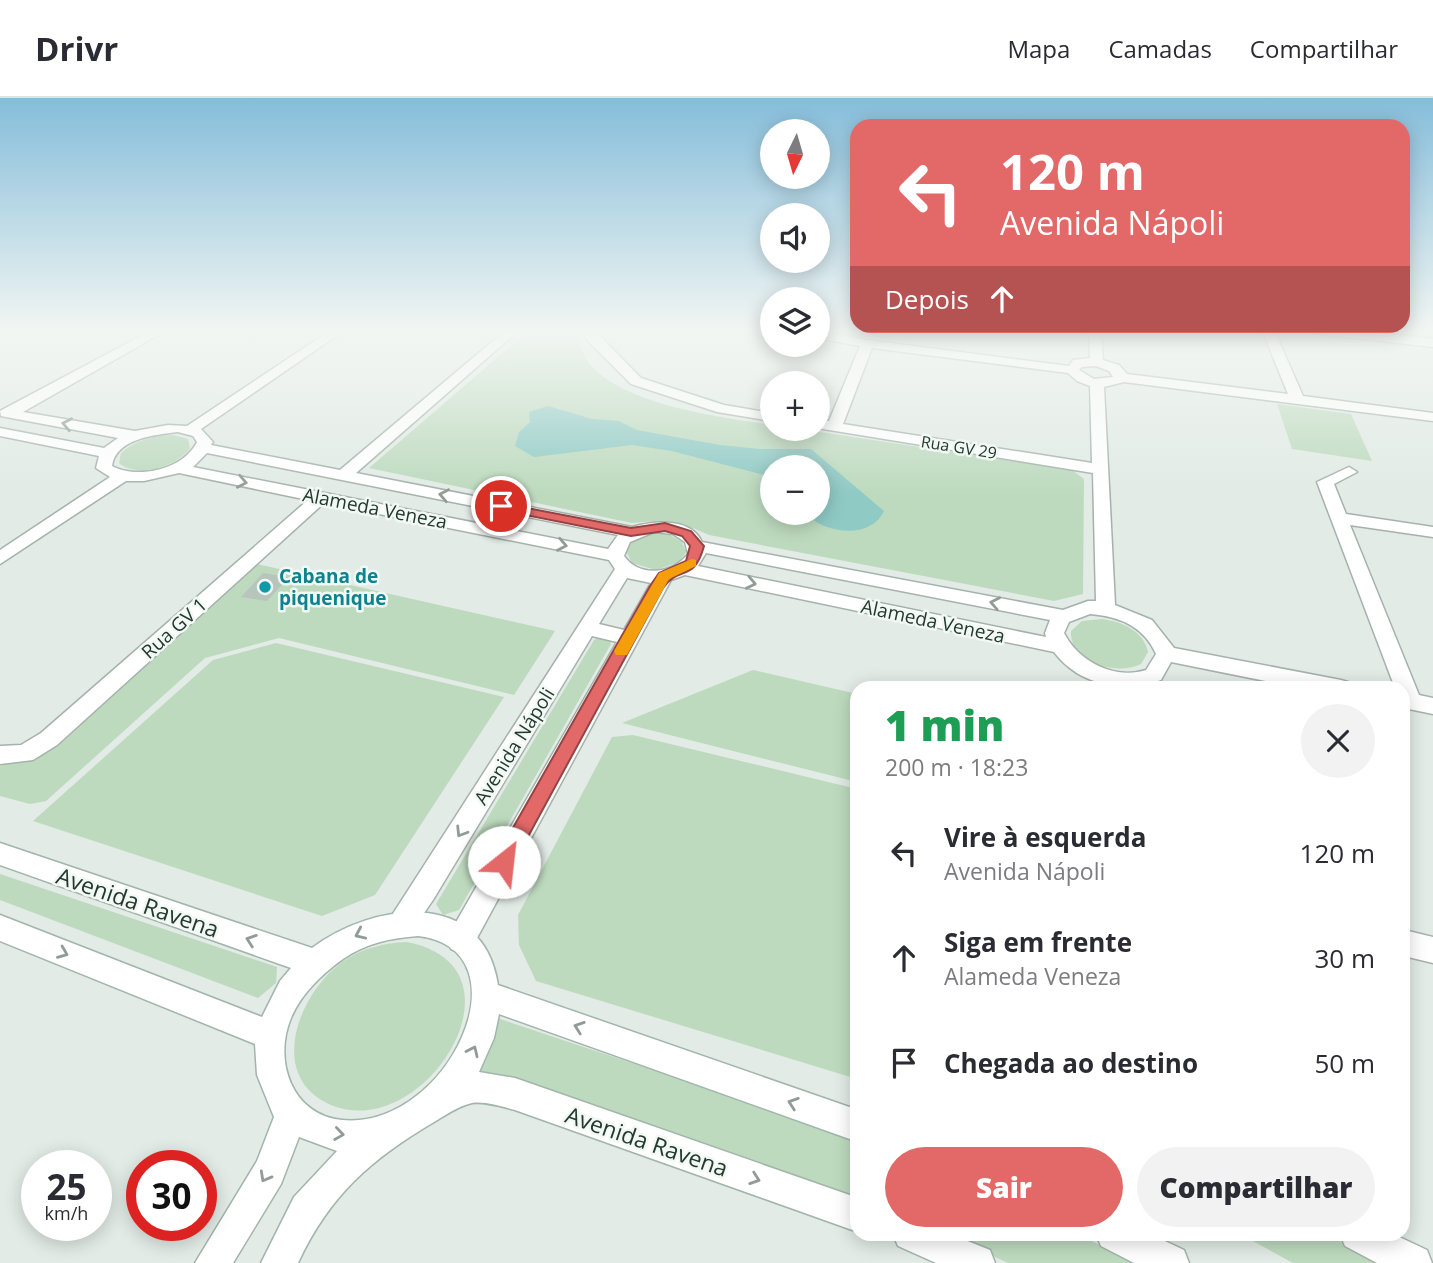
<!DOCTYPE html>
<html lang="pt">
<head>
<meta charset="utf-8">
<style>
	:root { --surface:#fff; --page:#f2f2f3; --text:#2b2b33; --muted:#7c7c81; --line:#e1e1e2; --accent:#e36868 }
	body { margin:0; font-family:"Open Sans",sans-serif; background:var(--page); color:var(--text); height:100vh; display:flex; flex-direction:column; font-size:26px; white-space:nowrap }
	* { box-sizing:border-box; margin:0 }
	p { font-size:23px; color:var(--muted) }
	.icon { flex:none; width:38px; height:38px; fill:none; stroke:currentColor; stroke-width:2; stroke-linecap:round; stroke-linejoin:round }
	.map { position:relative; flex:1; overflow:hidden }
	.details { position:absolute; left:850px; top:583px; width:560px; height:560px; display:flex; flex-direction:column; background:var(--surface); border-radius:21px; box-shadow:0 4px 18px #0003 }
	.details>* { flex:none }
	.guide { position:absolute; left:850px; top:21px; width:560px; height:214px; border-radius:21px; box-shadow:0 4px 18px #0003; background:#e36868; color:#fff; overflow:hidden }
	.needle { width:46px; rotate:185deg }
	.fabs { position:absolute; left:760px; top:21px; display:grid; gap:14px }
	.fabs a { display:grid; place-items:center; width:70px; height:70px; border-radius:50%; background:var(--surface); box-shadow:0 4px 18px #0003; font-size:35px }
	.speed { position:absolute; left:21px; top:1052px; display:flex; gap:14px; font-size:35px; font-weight:700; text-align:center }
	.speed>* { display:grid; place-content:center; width:91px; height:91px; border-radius:50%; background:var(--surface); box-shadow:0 4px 18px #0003; line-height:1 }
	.speed small { font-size:18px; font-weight:400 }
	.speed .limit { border:10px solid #d22; background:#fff; color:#111 }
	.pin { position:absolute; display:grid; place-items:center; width:60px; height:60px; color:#fff; margin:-30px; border:4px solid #fff; border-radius:50%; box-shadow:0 2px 7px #0007 }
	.me { position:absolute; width:77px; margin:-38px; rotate:29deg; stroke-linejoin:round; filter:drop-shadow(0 0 5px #0008) }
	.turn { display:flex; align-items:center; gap:24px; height:147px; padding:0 35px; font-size:32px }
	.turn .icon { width:91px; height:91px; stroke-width:2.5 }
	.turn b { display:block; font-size:49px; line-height:60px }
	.then { display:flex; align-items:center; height:66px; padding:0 35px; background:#0003; gap:14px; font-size:26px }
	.round { display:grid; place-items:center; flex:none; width:74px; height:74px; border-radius:37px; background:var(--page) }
	.headline { display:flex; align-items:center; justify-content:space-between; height:119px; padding:0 35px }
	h1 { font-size:42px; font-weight:800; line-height:52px; color:#1e9e55 }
	.action { display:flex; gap:14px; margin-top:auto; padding:14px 35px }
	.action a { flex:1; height:80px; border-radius:42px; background:var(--accent); color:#fff; font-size:28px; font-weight:800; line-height:80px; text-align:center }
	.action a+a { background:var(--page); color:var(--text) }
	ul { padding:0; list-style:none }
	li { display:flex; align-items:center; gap:21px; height:105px; padding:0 35px }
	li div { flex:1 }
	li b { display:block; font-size:26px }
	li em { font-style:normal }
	header { display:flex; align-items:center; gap:42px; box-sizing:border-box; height:98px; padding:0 35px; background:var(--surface); border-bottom:2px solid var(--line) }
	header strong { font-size:33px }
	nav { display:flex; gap:38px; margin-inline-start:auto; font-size:24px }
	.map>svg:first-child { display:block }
	.green { fill:#bddabe; fill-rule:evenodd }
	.water { fill:#90cac5 }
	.building { fill:#b8c5bd }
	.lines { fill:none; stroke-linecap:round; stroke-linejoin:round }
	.street-casing { stroke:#a5b2ab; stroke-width:3 }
	.secondary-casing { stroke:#a2b5aa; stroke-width:3 }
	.street { fill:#fff; fill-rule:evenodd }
	.secondary { fill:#fff; fill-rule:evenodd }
	.oneway { stroke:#929c97 }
	.route { fill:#e36868; stroke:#944444; stroke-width:2 }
	.slow { fill:#f59e0b }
	.culture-dot { fill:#0f9aa8; stroke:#f2f8f4; stroke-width:2.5 }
	.labels { text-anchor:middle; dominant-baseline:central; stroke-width:5; stroke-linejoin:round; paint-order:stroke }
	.far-street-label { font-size:16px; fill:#243a2f; stroke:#f2f8f4 }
	.street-label { font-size:19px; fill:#243a2f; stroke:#f2f8f4 }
	.culture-label { font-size:19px; font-weight:bold; fill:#0d838f; stroke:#f2f8f4; text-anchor:start }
	.near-street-label { font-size:23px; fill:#243a2f; stroke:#f2f8f4 }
</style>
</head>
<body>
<header>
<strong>Drivr</strong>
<nav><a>Mapa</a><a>Camadas</a><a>Compartilhar</a></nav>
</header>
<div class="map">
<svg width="1433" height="1165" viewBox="0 0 1433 1165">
	<rect width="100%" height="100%" fill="#e2ebe5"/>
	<g class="green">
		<path d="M529 232H574C578 241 581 253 587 262 618 307 721 319 772 327V331H800L1072 372 1084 381 1083 496 1054 503 709 437C682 424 661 422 632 425L369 370ZM772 369H817V415H772Z"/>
		<polygon points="1277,306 1351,316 1372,363 1292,351"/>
		<path d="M174 337 188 341 190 350C178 368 137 381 119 365L121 355C135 342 155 337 174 337Z"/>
		<path d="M653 435 670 437 682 444 686 454 679 464 656 472 632 465 627 455C629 441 641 438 653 435Z"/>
		<polygon points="257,466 555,533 514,597 279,540 205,560 46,703 30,706 0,698 0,668 28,660"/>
		<path d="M1102 521C1122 524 1143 532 1148 554L1141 566C1117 578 1069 565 1071 533L1082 523Z"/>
		<polygon points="599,539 610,542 611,546 459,812 443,817 436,806 594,542"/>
		<polygon points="276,545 504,599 375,797 322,818 33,723 213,562"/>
		<polygon points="753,572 857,596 857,684 622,625"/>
		<polygon points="633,637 857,691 857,981 536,883 519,847 518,817 612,639"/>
		<polygon points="0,776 277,869 276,885 258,900 0,802"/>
		<path d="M407 844C535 869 424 1046 331 1007 266 979 298 896 342 864 362 850 384 845 407 844Z"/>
		<polygon points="497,920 857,1040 857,1101 476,977"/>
		<polygon points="947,1136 1078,1136 1135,1165 1008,1165"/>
		<polygon points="1240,1136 1326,1136 1382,1165 1293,1165"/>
	</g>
	<path class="water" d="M548 308 592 321 619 323 637 332 720 347 760 351H811L884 413C871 442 823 436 806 415H817V369H772V379L672 353 632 347 534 359 515 348 519 334 530 324 529 314Z"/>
	<polygon class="building" points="263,475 289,479 267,503 241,499"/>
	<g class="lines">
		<g class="street-casing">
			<g id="street">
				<path d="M152 232H167L23 314 135 333 168 327 187 328 331 232H345L201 331 213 344 211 347 340 372 506 232H519L356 375 632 429C653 423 691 419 702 444L1063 512 1088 503H1096L1093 375 817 330V322L829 323 860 248 817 240V232L867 242 1069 268 1073 262 1090 260 1089 232H1101L1103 262 1119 267 1127 276 1288 296 1262 232H1274L1303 298 1433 315V323L1124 284 1104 289 1115 507 1152 522 1174 550 1341 582 1348 584 1351 590H1300L1171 564 1161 582C1123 595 1080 588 1054 554L685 477 671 482 471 851 461 855 451 851 447 842 451 833 617 544 592 538 433 802 411 834 401 838 391 834 387 825 615 471 609 462 324 405 57 647 33 662 0 666V648L21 647 41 635 308 402 179 375 144 383H126L0 466V452L110 379 96 370 99 358 0 338V330L104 350 118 340 6 319 1 318 0 313ZM872 250 1068 275 1077 283 1090 288 1092 365 843 326ZM1096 268 1109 273 1113 279 1094 281 1079 272 1082 269ZM178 334 193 338 197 344C184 371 138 382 112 368 116 340 155 337 178 334ZM207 355 618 437 608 451 193 369ZM654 434 673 436 685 444 688 456C672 476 640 480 624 458L630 444ZM706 455 1050 522 1045 535 1046 539 698 468ZM627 480 651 485 624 532 599 526ZM1090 516C1118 518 1144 528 1156 556L1146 572C1115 582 1079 564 1064 535L1069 524Z"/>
				<polygon points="582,232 594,232 641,280 724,307 772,315 772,323 717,314 631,286 586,241"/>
				<polygon points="1313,232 1350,232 1433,241 1433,249 1319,236"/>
				<polygon points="1349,369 1357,374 1334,386 1346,416 1433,429 1433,439 1350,427 1419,597 1433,600 1433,616 1404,610 1404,590 1395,590 1317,384"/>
				<polygon points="1404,832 1433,839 1433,865 1404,858"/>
				<polygon points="1340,1136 1393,1136 1427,1152 1432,1165 1377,1165 1345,1148"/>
			</g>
		</g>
		<g class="secondary-casing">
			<g id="secondary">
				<path d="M0 745 312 850C372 805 483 788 498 887L858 1012V1044L499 916 494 940 479 974 515 980 858 1100V1134L515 1012C503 1009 485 1003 472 1005 458 1008 446 1017 434 1024 371 1061 329 1098 298 1165H261L294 1099 337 1053 299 1039 281 1086 233 1165H195L257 1063 274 1019 257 977 255 946 0 843V817L262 919 280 883 291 870 0 767ZM418 838C530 851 449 1032 342 1022 292 1017 273 963 291 920 301 896 322 876 343 861 366 845 391 840 418 838Z"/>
				<polygon points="893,1136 950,1136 990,1152 995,1165 936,1165 898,1148"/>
				<polygon points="1096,1136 1150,1136 1184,1152 1189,1165 1134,1165 1101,1148"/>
			</g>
		</g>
		<use href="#street" class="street"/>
		<use href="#secondary" class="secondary"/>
	</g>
	<defs><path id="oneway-chevron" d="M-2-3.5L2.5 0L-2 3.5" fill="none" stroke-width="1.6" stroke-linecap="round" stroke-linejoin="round" transform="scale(1.75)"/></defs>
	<g class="oneway">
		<use href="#oneway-chevron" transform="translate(67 326) rotate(-169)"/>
		<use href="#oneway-chevron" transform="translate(242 384) rotate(11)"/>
		<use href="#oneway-chevron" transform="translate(444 397) rotate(-169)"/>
		<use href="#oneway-chevron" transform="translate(562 447) rotate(11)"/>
		<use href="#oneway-chevron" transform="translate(751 485) rotate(12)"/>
		<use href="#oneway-chevron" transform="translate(995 505) rotate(-169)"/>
		<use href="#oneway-chevron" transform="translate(461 734) rotate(122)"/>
		<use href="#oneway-chevron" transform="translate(360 836) rotate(156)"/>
		<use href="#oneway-chevron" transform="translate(251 842) rotate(-161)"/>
		<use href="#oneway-chevron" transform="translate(63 855) rotate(22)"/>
		<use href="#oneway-chevron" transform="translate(579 929) rotate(-161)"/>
		<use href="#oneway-chevron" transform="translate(473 953) rotate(-65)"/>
		<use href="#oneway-chevron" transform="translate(793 1005) rotate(-161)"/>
		<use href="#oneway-chevron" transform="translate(339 1036) rotate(8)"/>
		<use href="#oneway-chevron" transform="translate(265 1079) rotate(119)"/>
		<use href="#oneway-chevron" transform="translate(755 1081) rotate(19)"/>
	</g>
	<linearGradient id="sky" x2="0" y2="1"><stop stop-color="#85bdda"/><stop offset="0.59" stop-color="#f2f6f3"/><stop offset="1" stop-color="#f2f6f3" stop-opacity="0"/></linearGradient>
	<rect width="1433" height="395" fill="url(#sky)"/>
	<path class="route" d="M501 405 631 430 665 425 691 433 704 448C694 485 679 467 663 490L511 770 504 772 497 770 495 764 497 758 650 488 659 475 686 463 690 448 682 438 665 433 631 438 496 411 495 408Z"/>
	<polygon class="slow" points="692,461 696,462 696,468 669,481 627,557 616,557 614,553 659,475"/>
	<circle class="culture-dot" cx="265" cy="489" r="7"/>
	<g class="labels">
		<g class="far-street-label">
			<text transform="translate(959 349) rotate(9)">Rua GV 29</text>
		</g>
		<g class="street-label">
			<text transform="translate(375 410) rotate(11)">Alameda Veneza</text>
			<text transform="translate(933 523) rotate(12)">Alameda Veneza</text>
			<text transform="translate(174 530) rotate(-42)">Rua GV 1</text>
			<text transform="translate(514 648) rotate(-58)">Avenida Nápoli</text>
		</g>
		<g class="culture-label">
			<text x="279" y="478">Cabana de<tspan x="279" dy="22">piquenique</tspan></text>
		</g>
		<g class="near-street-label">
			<text transform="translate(138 804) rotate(19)">Avenida Ravena</text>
			<text transform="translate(647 1043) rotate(19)">Avenida Ravena</text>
		</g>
	</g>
</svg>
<div class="fabs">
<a><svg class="needle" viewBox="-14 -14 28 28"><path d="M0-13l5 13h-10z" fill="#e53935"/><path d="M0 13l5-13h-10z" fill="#7c7c81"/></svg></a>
<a><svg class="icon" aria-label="sound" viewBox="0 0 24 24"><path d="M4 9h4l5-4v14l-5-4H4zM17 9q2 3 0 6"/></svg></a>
<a><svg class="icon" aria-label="layers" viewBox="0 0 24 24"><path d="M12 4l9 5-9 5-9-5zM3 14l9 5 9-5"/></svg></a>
<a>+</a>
<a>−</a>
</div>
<div class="speed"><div>25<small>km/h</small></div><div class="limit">30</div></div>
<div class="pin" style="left:501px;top:408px;background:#d93025"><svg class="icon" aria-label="arrive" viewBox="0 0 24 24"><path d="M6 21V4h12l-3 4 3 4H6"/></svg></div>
<svg class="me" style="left:504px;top:764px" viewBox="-20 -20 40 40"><circle r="19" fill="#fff"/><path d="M0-13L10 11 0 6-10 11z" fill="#e36868"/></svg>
<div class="guide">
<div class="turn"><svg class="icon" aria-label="left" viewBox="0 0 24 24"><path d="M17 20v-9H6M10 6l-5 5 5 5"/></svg><div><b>120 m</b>Avenida Nápoli</div></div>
<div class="then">Depois<svg class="icon" aria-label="ahead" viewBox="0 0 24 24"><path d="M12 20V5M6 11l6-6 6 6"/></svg></div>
</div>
<section class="details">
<div class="headline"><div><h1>1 min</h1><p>200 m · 18:23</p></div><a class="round"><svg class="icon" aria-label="close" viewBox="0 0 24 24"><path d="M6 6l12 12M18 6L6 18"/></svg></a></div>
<ul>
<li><svg class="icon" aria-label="left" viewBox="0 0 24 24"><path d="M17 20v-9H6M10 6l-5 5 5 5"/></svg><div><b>Vire à esquerda</b><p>Avenida Nápoli</p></div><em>120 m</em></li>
<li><svg class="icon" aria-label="ahead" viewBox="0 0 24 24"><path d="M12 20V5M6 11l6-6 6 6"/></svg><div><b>Siga em frente</b><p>Alameda Veneza</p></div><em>30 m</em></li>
<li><svg class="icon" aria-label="arrive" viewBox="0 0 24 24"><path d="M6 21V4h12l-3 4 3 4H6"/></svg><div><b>Chegada ao destino</b></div><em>50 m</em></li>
</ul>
<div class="action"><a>Sair</a><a>Compartilhar</a></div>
</section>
</div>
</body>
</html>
